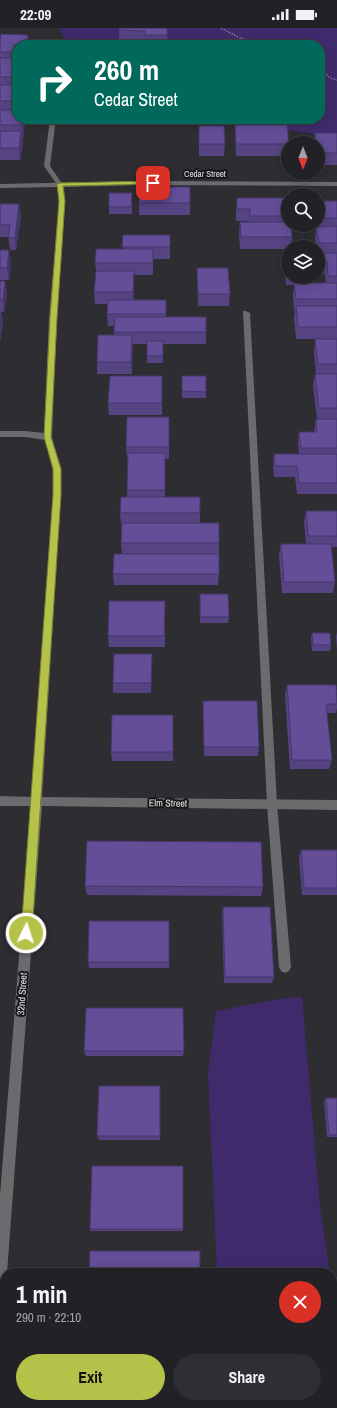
<!DOCTYPE html>
<html lang="en">
<head>
<meta charset="utf-8">
<style>
	:root { --surface:#222226; --page:#2e2f32; --text:#f1f3f6; --muted:#a2a4a7; --line:#3f3f43; --accent:#b5c249 }
	body { margin:0; font-family:"Archivo Narrow",sans-serif; background:var(--page); color:var(--text); height:100vh; display:flex; flex-direction:column; font-size:15px; white-space:nowrap }
	* { box-sizing:border-box; margin:0 }
	p { font-size:13px; color:var(--muted) }
	.icon { flex:none; width:22px; height:22px; fill:none; stroke:currentColor; stroke-width:2; stroke-linecap:round; stroke-linejoin:round }
	.map { position:relative; flex:1; overflow:hidden }
	.details { position:absolute; left:0px; top:1240px; width:337px; height:140px; display:flex; flex-direction:column; background:var(--surface); border-radius:16px 16px 0 0; box-shadow:0 2px 10px #0003,0 0 0 1px var(--line) }
	.details>* { flex:none }
	.top-card { position:absolute; left:12px; top:12px; width:313px; height:84px; border-radius:16px; box-shadow:0 2px 10px #0003,0 0 0 1px var(--line); background:#00695c; color:#fff; overflow:hidden }
	.needle { width:26px; rotate:180deg }
	.buttons { position:absolute; left:281px; top:108px; display:grid; gap:8px }
	.buttons a { display:grid; place-items:center; width:44px; height:44px; border-radius:50%; background:var(--surface); box-shadow:0 2px 10px #0003,0 0 0 1px var(--line); font-size:20px }
	.pin { position:absolute; display:grid; place-items:center; width:34px; height:34px; color:#fff; margin:-17px; border-radius:8px; box-shadow:0 2px 6px #0006 }
	.me { position:absolute; width:44px; margin:-22px; rotate:4deg; stroke-linejoin:round; filter:drop-shadow(0 0 3px #0008) }
	.turn { display:flex; align-items:center; gap:14px; height:84px; padding:0 16px; font-size:18px }
	.turn .icon { width:52px; height:52px; stroke-width:2.5 }
	.turn b { display:block; font-size:28px; line-height:34px }
	.round { display:grid; place-items:center; flex:none; width:42px; height:42px; border-radius:21px; background:var(--page) }
	.overview { display:flex; align-items:center; justify-content:space-between; height:68px; padding:0 16px }
	h1 { font-size:24px; font-weight:700; line-height:30px }
	.action { display:flex; gap:8px; margin-top:auto; padding:8px 16px }
	.action a { flex:1; height:46px; border-radius:24px; background:var(--accent); color:#111; font-size:16px; font-weight:700; line-height:46px; text-align:center }
	.action a+a { background:var(--page); color:var(--text) }
	.status { display:flex; justify-content:space-between; align-items:center; height:28px; padding:0 20px; background:var(--surface); direction:ltr }
	.status svg { height:11px; fill:currentColor }
	.map>svg:first-child { display:block }
	.green { fill:#3f2b6b }
	.lines { fill:none; stroke-linecap:round; stroke-linejoin:round }
	.path { stroke:#848488; stroke-width:1.5; stroke-dasharray:1.5 1.5; stroke-linecap:butt }
	.service { fill:#6b6a6d; fill-rule:evenodd }
	.minor { fill:#6b6a6d; fill-rule:evenodd }
	.wall { fill:#554382 }
	.shaded-wall { fill:#45376a }
	.building { fill:#634e97; stroke:#45376a }
	.route { fill:#b5c249; stroke:#767e2f }
	.labels { text-anchor:middle; dominant-baseline:central; stroke-width:4; stroke-linejoin:round; paint-order:stroke }
	.far-street-label { font-size:9px; fill:#e3e3e6; stroke:#161518 }
	.street-label { font-size:10px; fill:#e3e3e6; stroke:#161518 }
</style>
</head>
<body>
<div class="status"><b>22:09</b><svg viewBox="0 0 49 12"><path d="M0 12V9h3v3zM5 12V6h3v6zM10 12V3h3v9zM15 12V0h3v12zM26 1h20v11H26zM47 4h2v5h-2z"/></svg></div>
<div class="map">
<svg width="337" height="1380" viewBox="0 0 337 1380">
	<rect width="100%" height="100%" fill="#2e2d32"/>
	<g class="green">
		<polygon points="58,0 337,0 337,109 200,91 320,91 320,17 70,17"/>
		<polygon points="302,969 320,1179 330,1245 217,1245 208,1045 216,983 278,971"/>
		<polygon points="196,1375 316,1375 316,1380 198,1380"/>
	</g>
	<g class="lines">
		<g class="path">
			<polyline points="221,0 238,9 259,17"/>
			<polyline points="320,40 330,50 337,52"/>
		</g>
		<g class="service">
			<polygon points="50,91 56,91 50,138 63,157 60,159 58,158 44,138"/>
			<polygon points="243,283 246,283 250,285 277,776 291,939 289,943 285,945 281,943 279,939 267,776"/>
		</g>
		<polygon class="minor" points="138,153 337,154 337,158 138,157 64,159 65,173 57,290 52,409 61,441 61,467 42,769 337,772 337,782 42,778 7,1245 5,1245 5,1255 0,1257 0,1167 31,778 0,778 0,768 32,769 53,467 53,441 45,412 25,409 0,409 0,403 25,403 44,405 49,290 59,173 57,159 0,160 0,156"/>
	</g>
	<g class="wall">
		<polygon points="168,0 167,17 119,17 119,2"/>
		<polygon points="28,7 29,17 17,17 17,91 25,94 23,110 22,110 23,115 20,132 0,132 0,13"/>
		<polygon points="235,97 288,115 288,128 236,128 235,109"/>
		<polygon points="199,98 225,116 224,128 199,128"/>
		<polygon points="315,105 337,105 337,137 318,137 318,115 313,115"/>
		<polygon points="237,170 288,170 288,197 291,197 292,209 291,219 288,219 288,221 240,221 239,206 240,194 249,194 249,193 236,193 236,182"/>
		<polygon points="132,172 132,186 109,186 109,179"/>
		<polygon points="318,173 337,173 337,311 296,311 294,290 295,283 294,283 293,267 294,257 286,257 284,237 285,225 288,225 288,249 311,249 310,255 326,255 325,246 318,246 318,219 316,219 315,211 316,202 296,202 295,197 318,197"/>
		<rect x="139" y="175" width="51" height="12"/>
		<polygon points="0,176 21,188 16,222 10,222 8,209 0,209"/>
		<polygon points="123,207 170,207 170,231 153,231 153,247 134,247 134,272 166,272 166,289 206,304 206,316 163,316 163,335 147,335 147,316 132,316 132,346 97,346 97,334 114,307 114,298 108,298 107,286 108,276 95,276 94,264 96,243 95,235 123,221"/>
		<polygon points="0,222 11,234 9,252 0,252"/>
		<polygon points="197,240 230,266 229,278 198,278"/>
		<polygon points="0,253 5,253 7,265 4,284 1,284 3,293 0,314"/>
		<polygon points="315,311 337,311 337,466 297,466 295,449 274,449 273,438 274,426 299,426 298,416 299,404 314,404 316,391 317,391 313,358 315,346 316,346 314,323"/>
		<polygon points="162,348 162,387 109,387 108,375"/>
		<polygon points="182,348 206,364 206,370 182,370"/>
		<polygon points="169,389 169,431 165,431 165,469 200,485 200,495 219,515 219,526 122,526 121,515 122,496 121,496 120,485 127,469 128,431 127,431 126,419"/>
		<polygon points="306,483 337,483 337,519 332,519 335,554 333,565 282,565 279,527 281,516 306,516 304,494"/>
		<polygon points="113,546 219,546 218,557 114,557"/>
		<polygon points="200,566 229,589 228,595 200,595"/>
		<polygon points="165,573 165,619 109,619 108,608"/>
		<polygon points="337,603 337,622 336,609"/>
		<polygon points="312,605 331,617 330,623 312,623 311,611"/>
		<polygon points="152,636 151,665 113,665 113,655"/>
		<polygon points="287,657 337,662 337,680 336,685 327,685 332,732 329,741 290,741 285,667"/>
		<polygon points="203,673 259,719 258,728 204,728 203,682"/>
		<polygon points="173,687 173,733 112,733 111,724"/>
		<polygon points="301,822 337,822 337,867 302,867 299,830"/>
		<polygon points="85,858 263,859 261,868 87,867"/>
		<polygon points="223,879 274,949 272,955 224,955 222,886"/>
		<polygon points="169,893 169,940 89,940 88,934"/>
		<polygon points="84,1023 184,1023 183,1028 86,1028"/>
		<polygon points="160,1058 160,1112 99,1112 97,1108"/>
		<polygon points="326,1070 337,1070 337,1109 327,1109 324,1073"/>
		<polygon points="90,1201 183,1201 183,1203 91,1203"/>
	</g>
	<g class="shaded-wall">
		<polygon points="167,0 168,0 167,17"/>
		<polygon points="28,7 29,17 26,17"/>
		<polygon points="14,17 15,29 14,36 12,24"/>
		<polygon points="23,91 25,91 25,94 23,110 22,97"/>
		<polygon points="21,103 23,115 20,132 19,120"/>
		<polygon points="19,176 21,188 16,222 15,210"/>
		<polygon points="9,222 11,234 9,252 7,240"/>
		<polygon points="134,243 134,276 133,264"/>
		<polygon points="5,253 7,265 4,284 3,272"/>
		<polygon points="1,281 3,293 0,314 0,287"/>
		<polygon points="132,307 133,319 132,346 131,334"/>
	</g>
	<g class="building">
		<polygon points="119,0 167,0 167,7 144,7 145,3 119,2"/>
		<polygon points="1,6 28,7 26,17 14,17 12,24 0,24 0,13"/>
		<rect x="119" y="13" width="31" height="4"/>
		<rect x="0" y="30" width="17" height="19"/>
		<rect x="0" y="57" width="17" height="16"/>
		<polygon points="0,82 17,82 17,91 23,91 22,97 0,97"/>
		<polygon points="235,97 287,97 289,115 288,115 288,116 236,116"/>
		<polygon points="199,98 224,98 225,116 199,116"/>
		<polygon points="0,103 21,103 19,120 0,120"/>
		<polygon points="315,105 337,105 337,125 318,125 318,115 316,115"/>
		<rect x="139" y="159" width="51" height="16"/>
		<polygon points="109,165 132,165 131,179 109,179"/>
		<polygon points="237,170 288,170 288,188 250,188 250,181 237,181"/>
		<rect x="318" y="173" width="19" height="17"/>
		<polygon points="0,176 19,176 15,210 8,210 10,197 0,197"/>
		<polygon points="240,194 288,194 288,197 291,197 292,209 241,209"/>
		<polygon points="337,198 337,215 319,215 316,199"/>
		<polygon points="123,207 170,207 170,219 122,219"/>
		<polygon points="96,221 153,221 153,235 95,235"/>
		<polygon points="0,222 9,222 7,240 0,240"/>
		<polygon points="285,225 288,225 288,245 287,245"/>
		<polygon points="318,225 337,225 337,248 328,248 327,234 318,234"/>
		<polygon points="197,240 228,240 230,266 198,266"/>
		<polygon points="96,243 134,243 133,264 94,264"/>
		<polygon points="0,253 5,253 3,272 0,272"/>
		<polygon points="294,255 337,255 337,271 296,271"/>
		<polygon points="108,272 166,272 166,286 107,286"/>
		<polygon points="296,278 337,278 337,299 298,299"/>
		<polygon points="115,289 206,289 206,304 114,304"/>
		<polygon points="98,307 132,307 131,334 97,334"/>
		<polygon points="315,311 337,311 337,336 318,336"/>
		<rect x="147" y="313" width="16" height="15"/>
		<polygon points="315,346 337,346 337,380 319,380"/>
		<polygon points="110,348 162,348 162,375 108,375"/>
		<polygon points="182,348 206,348 206,364 182,363"/>
		<polygon points="127,389 169,389 169,419 126,419"/>
		<polygon points="316,391 337,391 337,420 301,420 299,404 317,404"/>
		<polygon points="128,425 165,425 165,462 127,462"/>
		<polygon points="274,426 337,426 337,455 299,455 297,438 275,438"/>
		<polygon points="121,469 200,469 200,485 120,485"/>
		<polygon points="306,483 337,483 337,508 308,508"/>
		<polygon points="122,495 219,495 219,515 121,515"/>
		<polygon points="281,516 331,516 335,554 284,554"/>
		<polygon points="114,526 219,526 219,546 113,546"/>
		<polygon points="200,566 228,566 229,589 200,589"/>
		<polygon points="109,573 165,573 164,608 108,608"/>
		<polygon points="312,605 330,605 331,617 313,617"/>
		<polygon points="114,626 152,626 151,655 113,655"/>
		<polygon points="287,657 336,657 337,676 326,676 332,732 292,732"/>
		<polygon points="203,673 257,673 259,719 204,719"/>
		<polygon points="112,687 173,687 173,724 111,724"/>
		<polygon points="87,813 261,814 263,859 85,858"/>
		<polygon points="301,822 337,822 337,860 304,860"/>
		<polygon points="223,879 270,879 274,949 225,949"/>
		<polygon points="89,893 169,893 169,934 88,934"/>
		<polygon points="86,980 183,980 184,1023 84,1023"/>
		<polygon points="99,1058 160,1058 160,1108 97,1108"/>
		<polygon points="326,1070 337,1070 337,1107 329,1107"/>
		<polygon points="92,1138 183,1138 183,1201 90,1201"/>
		<polygon points="90,1223 200,1223 200,1245 89,1245"/>
		<rect x="79" y="1375" width="71" height="2"/>
	</g>
	<polygon class="route" points="153,153 155,154 155,156 63,158 65,173 57,290 51,409 61,441 61,467 32,905 30,908 26,910 23,908 21,905 53,467 53,441 44,409 50,290 59,173 57,156 60,155"/>
	<g class="labels">
		<g class="far-street-label">
			<text x="205" y="146">Cedar Street</text>
		</g>
		<g class="street-label">
			<text transform="translate(168 775) rotate(1)">Elm Street</text>
			<text transform="translate(22 966) rotate(-86)">32nd Street</text>
		</g>
	</g>
</svg>
<div class="buttons">
<a><svg class="needle" viewBox="-14 -14 28 28"><path d="M0-13l5 13h-10z" fill="#e53935"/><path d="M0 13l5-13h-10z" fill="#a2a4a7"/></svg></a>
<a><svg class="icon" aria-label="search" viewBox="0 0 24 24"><circle cx="10" cy="10" r="6"/><path d="M15 15l6 6"/></svg></a>
<a><svg class="icon" aria-label="layers" viewBox="0 0 24 24"><path d="M12 4l9 5-9 5-9-5zM3 14l9 5 9-5"/></svg></a>
</div>
<div class="pin" style="left:153px;top:155px;background:#d93025"><svg class="icon" aria-label="arrive" viewBox="0 0 24 24"><path d="M6 21V4h12l-3 4 3 4H6"/></svg></div>
<svg class="me" style="left:26px;top:905px" viewBox="-20 -20 40 40"><circle r="17" fill="#b5c249" stroke="#fff" stroke-width="3"/><path d="M0-11L8 9 0 5-8 9z" fill="#fff"/></svg>
<div class="top-card">
<div class="turn"><svg class="icon" aria-label="right" viewBox="0 0 24 24"><path d="M7 20v-9h11M14 6l5 5-5 5"/></svg><div><b>260 m</b>Cedar Street</div></div>
</div>
<section class="details">
<div class="overview"><div><h1>1 min</h1><p>290 m · 22:10</p></div><a class="round" style="background:#d93025;color:#fff"><svg class="icon" aria-label="close" viewBox="0 0 24 24"><path d="M6 6l12 12M18 6L6 18"/></svg></a></div>
<div class="action"><a>Exit</a><a>Share</a></div>
</section>
</div>
</body>
</html>
